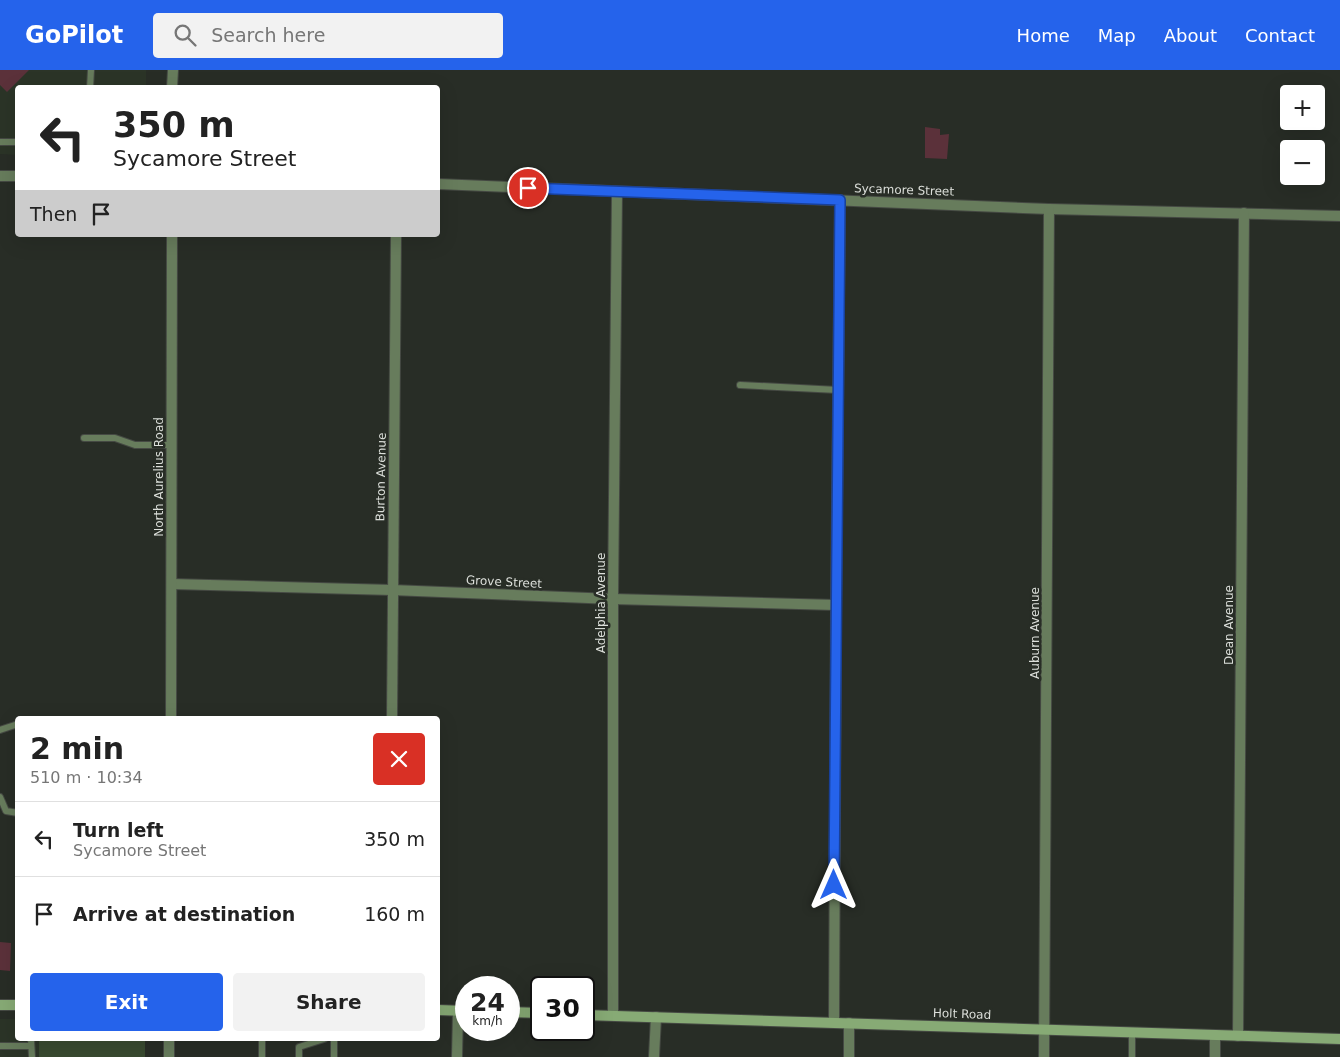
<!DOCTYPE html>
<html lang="en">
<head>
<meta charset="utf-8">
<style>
	:root { --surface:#fff; --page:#f2f2f2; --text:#222; --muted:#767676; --line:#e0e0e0; --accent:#2563eb }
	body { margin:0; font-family:"DejaVu Sans",sans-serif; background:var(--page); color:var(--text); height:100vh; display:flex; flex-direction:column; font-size:19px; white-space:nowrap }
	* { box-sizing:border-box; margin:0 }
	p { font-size:16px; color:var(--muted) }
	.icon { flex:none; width:28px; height:28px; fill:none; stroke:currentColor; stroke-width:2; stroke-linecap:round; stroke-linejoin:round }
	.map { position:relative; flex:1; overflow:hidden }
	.side { position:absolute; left:15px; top:646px; width:425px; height:325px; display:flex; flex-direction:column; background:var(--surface); border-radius:5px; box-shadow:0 5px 20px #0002 }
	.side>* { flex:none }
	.hud { position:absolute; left:15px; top:15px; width:425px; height:152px; border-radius:5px; box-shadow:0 5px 20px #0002; background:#fff; color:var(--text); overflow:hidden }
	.controls { position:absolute; left:1280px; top:15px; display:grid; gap:10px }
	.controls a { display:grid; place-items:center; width:45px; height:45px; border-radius:5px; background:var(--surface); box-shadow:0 5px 20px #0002; font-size:25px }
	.speed { position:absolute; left:455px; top:906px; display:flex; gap:10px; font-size:25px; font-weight:700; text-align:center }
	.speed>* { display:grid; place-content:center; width:65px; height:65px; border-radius:50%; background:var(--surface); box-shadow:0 5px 20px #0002; line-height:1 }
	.speed small { font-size:12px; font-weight:400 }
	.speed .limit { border:2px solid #111; border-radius:8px; background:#fff; color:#111 }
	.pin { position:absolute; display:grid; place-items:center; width:42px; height:42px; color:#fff; margin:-21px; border:2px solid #fff; border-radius:50%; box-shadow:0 1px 5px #0007 }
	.me { position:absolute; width:55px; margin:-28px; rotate:0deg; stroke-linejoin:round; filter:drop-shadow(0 0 4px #0008) }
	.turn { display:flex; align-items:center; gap:18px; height:105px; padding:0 15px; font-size:22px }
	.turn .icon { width:65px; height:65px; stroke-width:2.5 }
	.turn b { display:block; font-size:35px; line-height:42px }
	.then { display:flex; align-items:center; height:48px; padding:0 15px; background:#0003; gap:10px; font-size:19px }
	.round { display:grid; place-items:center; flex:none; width:52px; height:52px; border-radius:5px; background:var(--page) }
	.overview { display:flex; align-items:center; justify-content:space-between; height:85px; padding:0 15px }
	h1 { font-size:30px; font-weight:800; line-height:38px }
	.action { display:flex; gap:10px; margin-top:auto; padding:10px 15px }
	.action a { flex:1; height:58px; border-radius:5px; background:var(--accent); color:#fff; font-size:20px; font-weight:800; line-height:58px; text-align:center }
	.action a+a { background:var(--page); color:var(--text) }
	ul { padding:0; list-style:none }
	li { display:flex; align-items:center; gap:15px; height:75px; padding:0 15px; border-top:1px solid var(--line) }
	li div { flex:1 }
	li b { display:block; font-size:19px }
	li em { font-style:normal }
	header { display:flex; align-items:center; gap:30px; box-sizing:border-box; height:70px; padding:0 25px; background:var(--accent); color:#fff }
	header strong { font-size:24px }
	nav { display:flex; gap:28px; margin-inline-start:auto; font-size:18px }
	.search { width:350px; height:45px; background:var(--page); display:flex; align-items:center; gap:12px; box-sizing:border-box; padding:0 18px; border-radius:5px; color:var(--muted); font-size:19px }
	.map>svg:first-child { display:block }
	.built { fill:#2b3427 }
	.green { fill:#394a30 }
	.building { fill:#5b313a }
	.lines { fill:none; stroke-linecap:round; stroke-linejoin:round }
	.service-casing { stroke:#454943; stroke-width:8 }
	.minor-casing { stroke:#454943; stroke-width:12 }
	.tertiary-casing { stroke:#454943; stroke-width:12 }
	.secondary-casing { stroke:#454943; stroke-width:12 }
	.service { stroke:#677c5c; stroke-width:6 }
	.minor { stroke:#677c5c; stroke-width:10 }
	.tertiary { stroke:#677c5c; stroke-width:10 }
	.secondary { stroke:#87aa75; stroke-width:10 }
	.route-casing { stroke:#184099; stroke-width:12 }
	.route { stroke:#2563eb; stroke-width:9 }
	.labels { text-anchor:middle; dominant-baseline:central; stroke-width:5; stroke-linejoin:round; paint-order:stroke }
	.street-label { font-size:12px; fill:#dcdfda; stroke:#282d26 }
</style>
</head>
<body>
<header>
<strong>GoPilot</strong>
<div class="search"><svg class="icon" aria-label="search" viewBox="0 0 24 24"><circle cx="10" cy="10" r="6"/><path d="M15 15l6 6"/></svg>Search here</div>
<nav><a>Home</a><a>Map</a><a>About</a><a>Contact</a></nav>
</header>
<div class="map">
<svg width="1340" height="987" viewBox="0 0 1340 987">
	<rect width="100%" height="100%" fill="#282d26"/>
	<g class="built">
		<polygon points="0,0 146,0 146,17 18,18 17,85 0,84"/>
		<polygon points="0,949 17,949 18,969 39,969 39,987 0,987"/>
	</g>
	<rect class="green" x="39" y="969" width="106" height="18"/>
	<g class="building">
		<polygon points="0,0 29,0 7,22 0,15"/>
		<polygon points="925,57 940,59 940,65 949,64 947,89 925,88"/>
		<polygon points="0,872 11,873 10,901 0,900"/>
	</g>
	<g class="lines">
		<g class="service-casing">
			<g id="service">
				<polyline points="90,18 91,0"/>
				<polyline points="0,72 18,72"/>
				<polyline points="740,315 838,320"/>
				<polyline points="84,368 115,368 135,375 172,375"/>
				<polyline points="0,660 18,654"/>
				<polyline points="0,727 6,741 18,743"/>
				<polyline points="1132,963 1132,987"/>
				<polyline points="31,969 32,987"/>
				<polyline points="334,969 334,987"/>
				<polyline points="0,976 31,976"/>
				<polyline points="262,987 262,969"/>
				<polyline points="299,987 299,977 324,969"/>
			</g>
		</g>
		<g class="minor-casing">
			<g id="minor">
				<polyline points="0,106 18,106"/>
				<polyline points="438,114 1049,139 1340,146"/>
				<polyline points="172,514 392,520 613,529 836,535"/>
				<polyline points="392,649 396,165"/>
				<polyline points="613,945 613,529 617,122"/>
				<polyline points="834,952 836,535 840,130"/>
				<polyline points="1215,965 1215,987"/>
				<polyline points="1238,966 1244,143"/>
				<polyline points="457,987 458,941"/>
				<polyline points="654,987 656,947"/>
				<polyline points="849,987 849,953"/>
				<polyline points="1044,987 1049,139"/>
			</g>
		</g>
		<g class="tertiary-casing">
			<g id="tertiary">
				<polyline points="172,18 173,0"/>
				<polyline points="171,649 172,165"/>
				<polyline points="169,987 169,969"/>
			</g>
		</g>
		<g class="secondary-casing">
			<g id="secondary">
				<polyline points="0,935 18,935"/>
				<polyline points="438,940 466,941"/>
				<polyline points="509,942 541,943"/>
				<polyline points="584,945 1340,969"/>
			</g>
		</g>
		<use href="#service" class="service"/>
		<use href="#minor" class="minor"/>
		<use href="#tertiary" class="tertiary"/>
		<use href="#secondary" class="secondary"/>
	</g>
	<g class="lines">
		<g class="route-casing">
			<polyline id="route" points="528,118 840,130 834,815"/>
		</g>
		<use href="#route" class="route"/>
	</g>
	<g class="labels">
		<g class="street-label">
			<text transform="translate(904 120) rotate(2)">Sycamore Street</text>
			<text transform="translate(159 407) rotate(-90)">North Aurelius Road</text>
			<text transform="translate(381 407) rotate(-89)">Burton Avenue</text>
			<text transform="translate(504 512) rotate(3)">Grove Street</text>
			<text transform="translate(601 533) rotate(-90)">Adelphia Avenue</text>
			<text transform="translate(1229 555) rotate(-90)">Dean Avenue</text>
			<text transform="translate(1035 563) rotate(-90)">Auburn Avenue</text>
			<text transform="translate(962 944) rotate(2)">Holt Road</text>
		</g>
	</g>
</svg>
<div class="controls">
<a>+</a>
<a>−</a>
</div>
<div class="speed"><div>24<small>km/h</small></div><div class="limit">30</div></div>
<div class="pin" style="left:528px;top:118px;background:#d93025"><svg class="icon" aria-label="arrive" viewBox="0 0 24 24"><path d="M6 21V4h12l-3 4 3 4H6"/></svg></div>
<svg class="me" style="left:834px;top:815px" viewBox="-20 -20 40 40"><path d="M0-17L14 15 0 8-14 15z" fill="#2563eb" stroke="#fff" stroke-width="4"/></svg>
<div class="hud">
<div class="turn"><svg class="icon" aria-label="left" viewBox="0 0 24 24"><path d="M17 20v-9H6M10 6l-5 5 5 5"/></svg><div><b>350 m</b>Sycamore Street</div></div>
<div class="then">Then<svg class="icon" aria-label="arrive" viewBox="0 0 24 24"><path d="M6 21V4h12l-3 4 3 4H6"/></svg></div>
</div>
<section class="side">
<div class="overview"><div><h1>2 min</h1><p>510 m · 10:34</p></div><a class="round" style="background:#d93025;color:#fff"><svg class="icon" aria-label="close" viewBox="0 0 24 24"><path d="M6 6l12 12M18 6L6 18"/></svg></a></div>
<ul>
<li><svg class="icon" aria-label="left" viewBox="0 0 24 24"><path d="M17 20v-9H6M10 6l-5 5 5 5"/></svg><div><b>Turn left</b><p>Sycamore Street</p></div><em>350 m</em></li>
<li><svg class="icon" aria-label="arrive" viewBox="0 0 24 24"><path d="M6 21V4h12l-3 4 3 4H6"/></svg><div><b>Arrive at destination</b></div><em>160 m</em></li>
</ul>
<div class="action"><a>Exit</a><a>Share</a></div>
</section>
</div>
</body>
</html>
